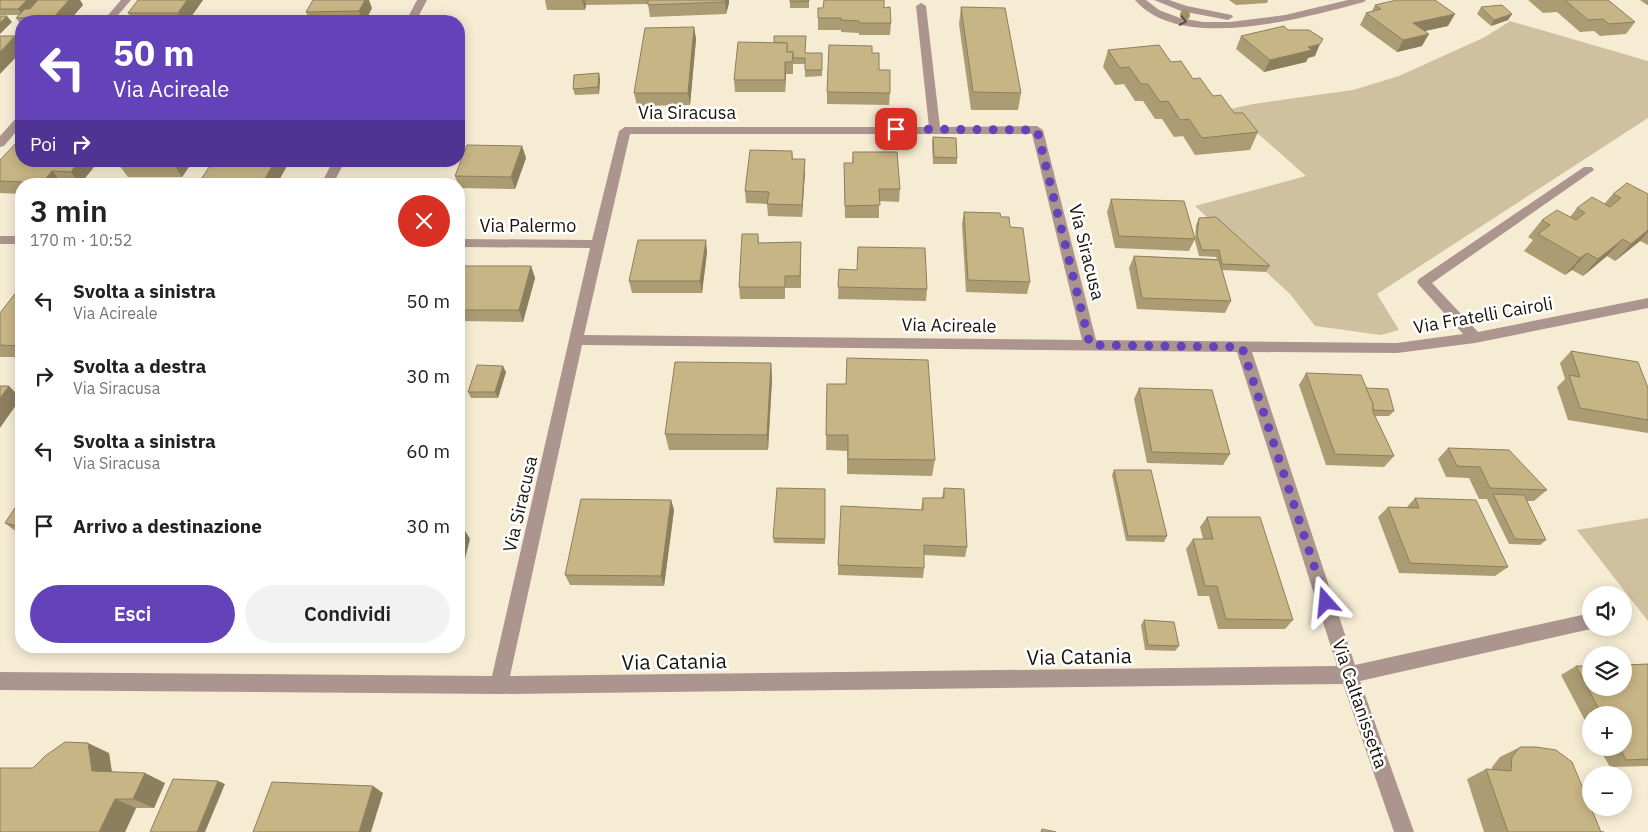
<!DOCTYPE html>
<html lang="it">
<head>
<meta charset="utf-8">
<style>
	:root { --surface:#fff; --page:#f2f2f2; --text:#222; --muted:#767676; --accent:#6342ba }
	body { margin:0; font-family:"IBM Plex Sans",sans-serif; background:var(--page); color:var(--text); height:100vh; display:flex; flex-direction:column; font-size:19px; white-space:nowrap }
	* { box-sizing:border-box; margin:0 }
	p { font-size:16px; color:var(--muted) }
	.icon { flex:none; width:28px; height:28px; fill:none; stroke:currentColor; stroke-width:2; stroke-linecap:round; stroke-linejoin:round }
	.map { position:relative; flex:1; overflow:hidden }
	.drawer { position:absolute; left:15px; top:178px; width:450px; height:475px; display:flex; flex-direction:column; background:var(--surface); border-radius:20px; box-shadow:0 2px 12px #0003 }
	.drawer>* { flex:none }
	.top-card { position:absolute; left:15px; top:15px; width:450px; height:152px; border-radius:20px; box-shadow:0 2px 12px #0003; background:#6342ba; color:#fff; overflow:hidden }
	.tools { position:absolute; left:1582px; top:586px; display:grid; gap:10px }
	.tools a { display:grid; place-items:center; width:50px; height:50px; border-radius:50%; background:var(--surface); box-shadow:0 2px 12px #0003; font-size:25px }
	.pin { position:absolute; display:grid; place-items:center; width:42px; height:42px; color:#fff; margin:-21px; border-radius:10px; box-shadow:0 2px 8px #0006 }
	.me { position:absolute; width:55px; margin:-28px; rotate:342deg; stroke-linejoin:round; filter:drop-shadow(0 0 4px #0008) }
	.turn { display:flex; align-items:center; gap:18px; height:105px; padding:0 15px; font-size:22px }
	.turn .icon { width:65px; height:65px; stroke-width:2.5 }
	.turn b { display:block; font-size:35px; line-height:42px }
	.then { display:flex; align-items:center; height:48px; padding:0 15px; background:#0003; gap:10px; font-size:19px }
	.round { display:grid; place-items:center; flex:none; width:52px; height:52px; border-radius:26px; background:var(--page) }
	.headline { display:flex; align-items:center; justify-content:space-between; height:85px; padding:0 15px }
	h1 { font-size:30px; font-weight:600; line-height:38px }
	.button { display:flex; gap:10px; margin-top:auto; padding:10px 15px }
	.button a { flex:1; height:58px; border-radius:30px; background:var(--accent); color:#fff; font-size:20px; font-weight:600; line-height:58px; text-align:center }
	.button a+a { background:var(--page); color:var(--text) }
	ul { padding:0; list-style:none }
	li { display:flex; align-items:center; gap:15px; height:75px; padding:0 15px }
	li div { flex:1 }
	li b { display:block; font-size:19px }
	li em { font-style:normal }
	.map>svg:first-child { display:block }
	.green { fill:#cfc1a0 }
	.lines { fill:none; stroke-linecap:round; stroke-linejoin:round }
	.street { fill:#ac958f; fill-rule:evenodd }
	.tree { fill:#9f9064 }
	.wall { fill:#ac9c73 }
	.shaded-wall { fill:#8c7f5e }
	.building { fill:#c8b586; stroke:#8c7f5e }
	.oneway { stroke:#5a4e46 }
	.route { stroke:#6342ba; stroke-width:9; stroke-dasharray:0 16.2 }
	.labels { text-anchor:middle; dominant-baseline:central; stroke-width:5; stroke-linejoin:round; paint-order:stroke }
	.street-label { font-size:18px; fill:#17140b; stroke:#fff }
	.near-street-label { font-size:21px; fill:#17140b; stroke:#fff }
</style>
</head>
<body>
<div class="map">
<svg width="1648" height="832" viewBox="0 0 1648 832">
	<rect width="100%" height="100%" fill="#f6ecd4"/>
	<g class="green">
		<polygon points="1510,21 1648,61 1648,118 1377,294 1399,330 1381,335 1315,326 1290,294 1195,206 1306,176 1230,109 1253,104 1353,90 1399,76 1485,37"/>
		<polygon points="1648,518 1648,621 1577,530"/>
	</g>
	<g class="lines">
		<g class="street">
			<polygon points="121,0 131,0 113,21 103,21"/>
			<polygon points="417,0 427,0 416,21 406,21"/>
			<path d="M1135 0H1146L1159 10 1180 18 1203 22H1230L1285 15 1348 0H1366L1364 2C1306 17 1181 54 1135 0Z"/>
			<polygon points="1154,0 1169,0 1187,6 1232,15 1233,17 1228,20 1181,11"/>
			<path d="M921 3 926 6 940 127 1037 126 1043 130 1096 340 1397 343 1463 334 1419 285 1417 282 1419 279 1584 167H1592L1594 170 1432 283 1478 332 1648 298V308L1475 343 1397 353 1252 352 1355 665 1591 613V628H1595L1591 629 1360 681 1414 832H1394L1343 684 499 694 0 690V672L492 676 590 248 459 247V239L592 240 619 131 625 127H929L916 6ZM630 134H1032L1082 340 584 335ZM582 345 1237 352 1337 666 510 676Z"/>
			<polygon points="21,116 21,126 4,146 0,147 0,136 17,117"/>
			<polygon points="333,161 345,161 333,184 321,184"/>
			<rect x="0" y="236" width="21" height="8"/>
		</g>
	</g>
	<circle class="tree" cx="1185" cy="15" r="5"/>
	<g class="wall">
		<polygon points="0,0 80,0 83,5 69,21 21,21 21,25 16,18 19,15 0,15"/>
		<polygon points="203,0 188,21 133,21 128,13"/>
		<polygon points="545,0 729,0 729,3 726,14 650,17 648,4 586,5 585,10 547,10"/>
		<polygon points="809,0 809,8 790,8 790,2"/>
		<polygon points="1229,0 1268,0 1267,3 1236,5"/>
		<polygon points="1528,0 1608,0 1635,22 1626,34 1600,36 1594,31 1580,32 1557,12 1543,13"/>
		<polygon points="1640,0 1648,0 1648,5 1647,5"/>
		<polygon points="1375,5 1448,26 1424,31 1422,46 1397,52 1360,25 1366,13 1372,11"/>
		<polygon points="961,7 1021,93 1018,110 971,110 959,24"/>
		<polygon points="1481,7 1512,14 1508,20 1491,26 1477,14"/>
		<polygon points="372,8 365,21 310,21 306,12"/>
		<polygon points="818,8 884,8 891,23 890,35 859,35 859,33 841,32 841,30 818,30"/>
		<polygon points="694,27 696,39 690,105 637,106 634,93"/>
		<polygon points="1241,36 1315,56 1308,58 1306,62 1264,72 1236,49"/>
		<polygon points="1108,50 1171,62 1193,79 1258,132 1250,150 1195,155 1183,136 1174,137 1162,119 1155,119 1143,101 1135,101 1124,84 1115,85 1103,67"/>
		<polygon points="805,53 822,53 822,76 805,77 805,64 793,64 793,74 786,74 785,92 735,92 734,80"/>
		<polygon points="872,53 890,93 889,105 827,104 827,92"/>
		<polygon points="599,73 600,80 599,94 575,95 573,89"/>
		<polygon points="933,137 957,158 957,164 933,164 932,144"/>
		<polygon points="522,146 526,158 515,189 459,188 459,184 458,184 455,176"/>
		<polygon points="792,151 793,159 805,171 802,217 768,216 767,204 746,203 745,191"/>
		<polygon points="853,152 900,189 899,202 879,201 879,218 845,218 844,163 852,163"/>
		<polygon points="0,160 21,161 99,161 80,184 21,184 21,194 0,193"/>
		<polygon points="193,161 182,177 128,177 119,165"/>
		<polygon points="1613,194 1648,194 1648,245 1640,241 1615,261 1607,256 1583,276 1572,270 1565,275 1524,251 1533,240 1528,237 1542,220 1570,217 1577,208 1604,204"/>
		<polygon points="1111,199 1195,239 1189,251 1115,248 1107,212"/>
		<polygon points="964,212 1001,217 1010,227 1030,282 1027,294 966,292 962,224"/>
		<polygon points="1199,218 1270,266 1266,272 1222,270 1231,301 1225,313 1137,309 1129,268 1134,256 1217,259 1216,257 1199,256 1195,241 1196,225"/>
		<polygon points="758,234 759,243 801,242 801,288 785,288 785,299 740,299 739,287"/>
		<polygon points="707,252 702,293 632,293 629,281"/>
		<polygon points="459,266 531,266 535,278 523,322 459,321"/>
		<polygon points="839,269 857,270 927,289 926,301 838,299"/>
		<polygon points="21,286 21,357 0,357 0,313"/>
		<polygon points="1571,351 1648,388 1648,433 1568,420 1557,387 1565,379 1560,363"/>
		<polygon points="847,358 935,460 932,476 847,474 847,451 826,450 827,384 846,384"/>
		<polygon points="771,363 772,379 768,450 669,450 665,434"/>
		<polygon points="506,372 498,398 471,398 468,392"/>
		<polygon points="1306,373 1366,388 1394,411 1389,416 1375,416 1394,456 1384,467 1326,465 1299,385"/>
		<polygon points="1139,388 1230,454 1223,465 1147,463 1134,399"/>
		<polygon points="1448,448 1547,490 1534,501 1527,501 1546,540 1540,545 1509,544 1487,499 1479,499 1469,478 1446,477 1438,459"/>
		<polygon points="1114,470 1167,536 1164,542 1126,541 1112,475"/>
		<polygon points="944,488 967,547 965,557 924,555 924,568 923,578 838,575 838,565 921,510 923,498 942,498"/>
		<polygon points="825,489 825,544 774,543 773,538"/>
		<polygon points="1415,498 1508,567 1495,576 1399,573 1378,517 1388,507 1406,508"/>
		<polygon points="21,499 21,534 19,534 5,523"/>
		<polygon points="671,500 674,510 664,586 570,585 565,575"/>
		<polygon points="1207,517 1293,620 1285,629 1218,629 1209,596 1198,596 1186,549 1193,539 1203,539 1200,527"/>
		<polygon points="1144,620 1179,646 1175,651 1145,650 1141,625"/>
		<polygon points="1648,664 1648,766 1610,767 1599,748 1624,748 1624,715 1591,715 1591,732 1561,675 1576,666"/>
		<polygon points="1520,747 1601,832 1604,832 1484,832 1467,779 1486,769 1492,769 1492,767 1500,757"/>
		<polygon points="109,753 112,772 165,783 154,808 136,808 125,832 0,832"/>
	</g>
	<g class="shaded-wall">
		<polygon points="27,0 38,0 23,15 18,9"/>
		<polygon points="69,0 80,0 83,5 69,21 57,21 54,17"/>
		<polygon points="187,0 203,0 188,21 183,21 178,13"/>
		<polygon points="365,0 369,0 372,8 365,21 363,21 359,11"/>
		<polygon points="582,0 585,0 586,5 585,10"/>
		<polygon points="725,0 729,0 729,3 726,14"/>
		<polygon points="1455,14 1448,26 1407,35 1413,23"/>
		<polygon points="1512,14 1508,20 1491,26 1494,20"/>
		<polygon points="7,16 12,22 0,34 0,23"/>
		<polygon points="694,27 696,39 690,105 688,93"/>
		<polygon points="1429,34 1422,46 1397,52 1403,40"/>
		<polygon points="15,36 21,45 21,52 0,74 0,52"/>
		<polygon points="1320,44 1315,56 1308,58 1306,62 1264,72 1270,60 1308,47"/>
		<polygon points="785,62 786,74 785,92"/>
		<polygon points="599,73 600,80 599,94 598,87"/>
		<polygon points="522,146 526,158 515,189 511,177"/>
		<polygon points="805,159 805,171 802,217 802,205"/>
		<polygon points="79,161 99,161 80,184 71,172"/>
		<polygon points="176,161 193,161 182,177 174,165"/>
		<polygon points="275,161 284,161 287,166 277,184 262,184"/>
		<polygon points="52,171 62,183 62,184 43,184 42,183"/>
		<polygon points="1648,230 1648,232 1640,241 1615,261 1631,244"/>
		<polygon points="1623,239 1607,256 1583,276 1598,259"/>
		<polygon points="706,240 707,252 702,293 700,281"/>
		<polygon points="1587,253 1572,270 1565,275 1580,258"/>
		<polygon points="531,266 535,278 523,322 519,310"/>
		<polygon points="771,363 772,379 768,450 767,435"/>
		<polygon points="503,366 506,372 498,398 495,392"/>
		<polygon points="9,386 21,398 0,428 0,398"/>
		<polygon points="671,500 674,510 664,586 661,576"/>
		<polygon points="464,529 470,539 459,583 459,548"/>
		<polygon points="88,743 109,753 113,781 92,771"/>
		<polygon points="145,773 165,783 154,808 133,799"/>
		<polygon points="218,781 225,784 205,832 197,832"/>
		<polygon points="373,786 383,793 371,832 359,832"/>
		<polygon points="115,799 136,808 125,832 99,832"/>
	</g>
	<g class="building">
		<polygon points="0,0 27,0 18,9 0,9"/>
		<polygon points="38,0 69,0 54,17 16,18 25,9 30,9"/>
		<polygon points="138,0 187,0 178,13 128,13"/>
		<polygon points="313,0 365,0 359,11 306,12"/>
		<polygon points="648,0 725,0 725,2 648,5"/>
		<polygon points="790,0 809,0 809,1 790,2"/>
		<polygon points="824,0 884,0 884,8 890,7 891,23 860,23 859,21 841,20 841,18 818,18 818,8 823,8"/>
		<polygon points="1397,0 1435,0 1455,14 1413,23 1429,34 1403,40 1366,13 1381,9 1375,5"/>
		<polygon points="1565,0 1608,0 1635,22 1609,24 1603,19 1588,20"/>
		<polygon points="1502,5 1512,14 1494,20 1481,7"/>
		<polygon points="961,7 1005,8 1021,93 973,92"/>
		<polygon points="0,16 7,16 0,23"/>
		<polygon points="1284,26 1288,30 1309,30 1323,39 1320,44 1308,47 1312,50 1270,60 1241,36"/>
		<polygon points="694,27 688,93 634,93 645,28"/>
		<polygon points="0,36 15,36 0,52"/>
		<polygon points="774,36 806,36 805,53 822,53 822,70 805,70 805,58 793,58 793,52 787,52 787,43 774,42"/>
		<polygon points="738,42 787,43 787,52 793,52 792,62 785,62 785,80 734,80"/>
		<polygon points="829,45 872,46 872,53 879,53 879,70 890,70 890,93 827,92"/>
		<polygon points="1159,45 1171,62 1181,61 1193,79 1200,78 1213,96 1221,95 1234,113 1243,113 1258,132 1202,138 1189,119 1180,120 1168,101 1160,102 1148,84 1141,84 1129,67 1120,68 1108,50"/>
		<polygon points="599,73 598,87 573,89 574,75"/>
		<polygon points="933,137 956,138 957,158 934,157"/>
		<polygon points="15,144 21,144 21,161 79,161 71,172 52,171 42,183 0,181 0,160"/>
		<polygon points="467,145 522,146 511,177 455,176"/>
		<polygon points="750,150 792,151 792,159 805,159 802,205 767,204 769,192 745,191"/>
		<polygon points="853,152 897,152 900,189 879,189 880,205 845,206 844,163 853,163"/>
		<polygon points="121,161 176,161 174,165 119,165"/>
		<polygon points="213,161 275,161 262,184 198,184"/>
		<polygon points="1627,183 1648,194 1648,230 1631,244 1623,239 1598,259 1587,253 1580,258 1538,234 1550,225 1542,220 1557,210 1576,220 1585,213 1577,208 1592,197 1610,207 1621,198 1613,194"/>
		<polygon points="1111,199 1184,201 1195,239 1119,236"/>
		<polygon points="964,212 1000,213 1001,217 1009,217 1010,227 1023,228 1030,282 968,280"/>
		<polygon points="1216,217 1270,266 1222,264 1219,250 1202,250 1197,235 1199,218"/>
		<polygon points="742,234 758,234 758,243 801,242 800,276 785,276 785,287 739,287"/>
		<polygon points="638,240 706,240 700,281 629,281"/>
		<polygon points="858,247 925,248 927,289 838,287 839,269 857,270"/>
		<polygon points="1134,256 1219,260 1231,301 1142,298"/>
		<polygon points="459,266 531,266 519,310 459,310"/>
		<polygon points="21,286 21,346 0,345 0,313"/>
		<polygon points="1571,351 1638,362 1648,388 1648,420 1580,408 1569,375 1580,377"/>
		<polygon points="847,358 928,360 935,460 848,459 848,435 826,435 827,384 846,384"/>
		<polygon points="675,362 771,363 767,435 665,434"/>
		<polygon points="477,365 503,366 495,392 468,392"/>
		<polygon points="1306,373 1361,375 1373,404 1373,412 1394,456 1335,454"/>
		<polygon points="0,386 9,386 0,398"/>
		<polygon points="1139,388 1212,390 1230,454 1152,452"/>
		<polygon points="1366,388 1388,389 1394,411 1373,410 1373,404"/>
		<polygon points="1448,448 1509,450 1547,490 1490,488 1480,467 1457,466"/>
		<polygon points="1114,470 1151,470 1167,536 1128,536"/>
		<polygon points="777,488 825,489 825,539 773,538"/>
		<polygon points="944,488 964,489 967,547 924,545 924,568 838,565 841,506 923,510 923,498 944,498"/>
		<polygon points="1493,494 1524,495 1546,540 1515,539"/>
		<polygon points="1415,498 1476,500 1508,567 1410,563 1388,507 1419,508"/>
		<polygon points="21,499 21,527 5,523"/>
		<polygon points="581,499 671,500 661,576 565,575"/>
		<polygon points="1207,517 1260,517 1293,620 1226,619 1217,586 1205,586 1193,539 1213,539"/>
		<polygon points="459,529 464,529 459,548"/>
		<polygon points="1144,620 1174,622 1179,646 1148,645"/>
		<polygon points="1648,664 1648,759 1626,760 1620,748 1624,748 1624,715 1602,715 1576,666 1591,666 1591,688 1624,688 1624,665"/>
		<polygon points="65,742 88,743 92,771 145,773 133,799 115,799 99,832 0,832 0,768 33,768 45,756"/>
		<polygon points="1520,747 1536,747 1556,750 1572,762 1601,832 1604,832 1508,832 1486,769 1511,771 1512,757"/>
		<polygon points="173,779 218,781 197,832 150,832"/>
		<polygon points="272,782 373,786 359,832 253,832"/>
		<polygon points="1042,829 1056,832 1041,832"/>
	</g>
	<defs><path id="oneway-chevron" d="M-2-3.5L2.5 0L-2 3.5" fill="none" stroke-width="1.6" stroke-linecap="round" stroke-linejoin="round" transform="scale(1.25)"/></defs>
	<use class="oneway" href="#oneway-chevron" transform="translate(1183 21) rotate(12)"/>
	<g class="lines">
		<polyline class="route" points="896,129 1037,130 1090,345 1242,347 1326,602"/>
	</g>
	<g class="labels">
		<g class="street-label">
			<text x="687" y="112">Via Siracusa</text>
			<text x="528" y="225">Via Palermo</text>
			<text transform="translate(1087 252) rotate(76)">Via Siracusa</text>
			<text transform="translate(1483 315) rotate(-10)">Via Fratelli Cairoli</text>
			<text transform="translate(949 325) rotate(1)">Via Acireale</text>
			<text transform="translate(520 504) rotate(-77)">Via Siracusa</text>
			<text transform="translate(1360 704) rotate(71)">Via Caltanissetta</text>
		</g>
		<g class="near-street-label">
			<text transform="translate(1079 656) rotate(-1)">Via Catania</text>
			<text transform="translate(674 661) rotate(-1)">Via Catania</text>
		</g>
	</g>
</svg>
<div class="tools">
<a><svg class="icon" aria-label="sound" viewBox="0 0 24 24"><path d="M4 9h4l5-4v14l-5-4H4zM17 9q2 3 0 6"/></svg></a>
<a><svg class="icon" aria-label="layers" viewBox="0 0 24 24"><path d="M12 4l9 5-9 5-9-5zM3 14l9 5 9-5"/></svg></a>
<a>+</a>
<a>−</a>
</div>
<div class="pin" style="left:896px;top:129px;background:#d93025"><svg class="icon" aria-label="arrive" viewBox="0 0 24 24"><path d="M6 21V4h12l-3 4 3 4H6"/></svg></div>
<svg class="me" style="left:1326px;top:602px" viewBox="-20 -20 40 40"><path d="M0-17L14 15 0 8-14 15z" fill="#6342ba" stroke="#fff" stroke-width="4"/></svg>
<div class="top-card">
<div class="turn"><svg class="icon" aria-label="left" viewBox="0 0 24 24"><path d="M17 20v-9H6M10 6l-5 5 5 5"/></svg><div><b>50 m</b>Via Acireale</div></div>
<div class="then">Poi<svg class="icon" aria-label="right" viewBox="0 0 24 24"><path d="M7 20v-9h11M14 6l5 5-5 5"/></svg></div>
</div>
<section class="drawer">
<div class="headline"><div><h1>3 min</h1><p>170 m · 10:52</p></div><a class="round" style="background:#d93025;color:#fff"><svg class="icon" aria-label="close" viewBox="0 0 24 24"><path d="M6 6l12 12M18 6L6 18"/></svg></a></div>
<ul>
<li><svg class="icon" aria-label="left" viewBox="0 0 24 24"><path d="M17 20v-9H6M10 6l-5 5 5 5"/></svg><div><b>Svolta a sinistra</b><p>Via Acireale</p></div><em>50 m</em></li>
<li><svg class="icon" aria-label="right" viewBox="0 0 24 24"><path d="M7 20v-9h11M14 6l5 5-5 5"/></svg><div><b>Svolta a destra</b><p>Via Siracusa</p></div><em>30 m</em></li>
<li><svg class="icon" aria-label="left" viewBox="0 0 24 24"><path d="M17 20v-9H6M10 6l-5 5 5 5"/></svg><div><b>Svolta a sinistra</b><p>Via Siracusa</p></div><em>60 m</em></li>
<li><svg class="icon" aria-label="arrive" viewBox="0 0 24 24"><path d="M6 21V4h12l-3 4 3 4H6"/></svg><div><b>Arrivo a destinazione</b></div><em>30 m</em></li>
</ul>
<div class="button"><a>Esci</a><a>Condividi</a></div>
</section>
</div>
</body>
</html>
